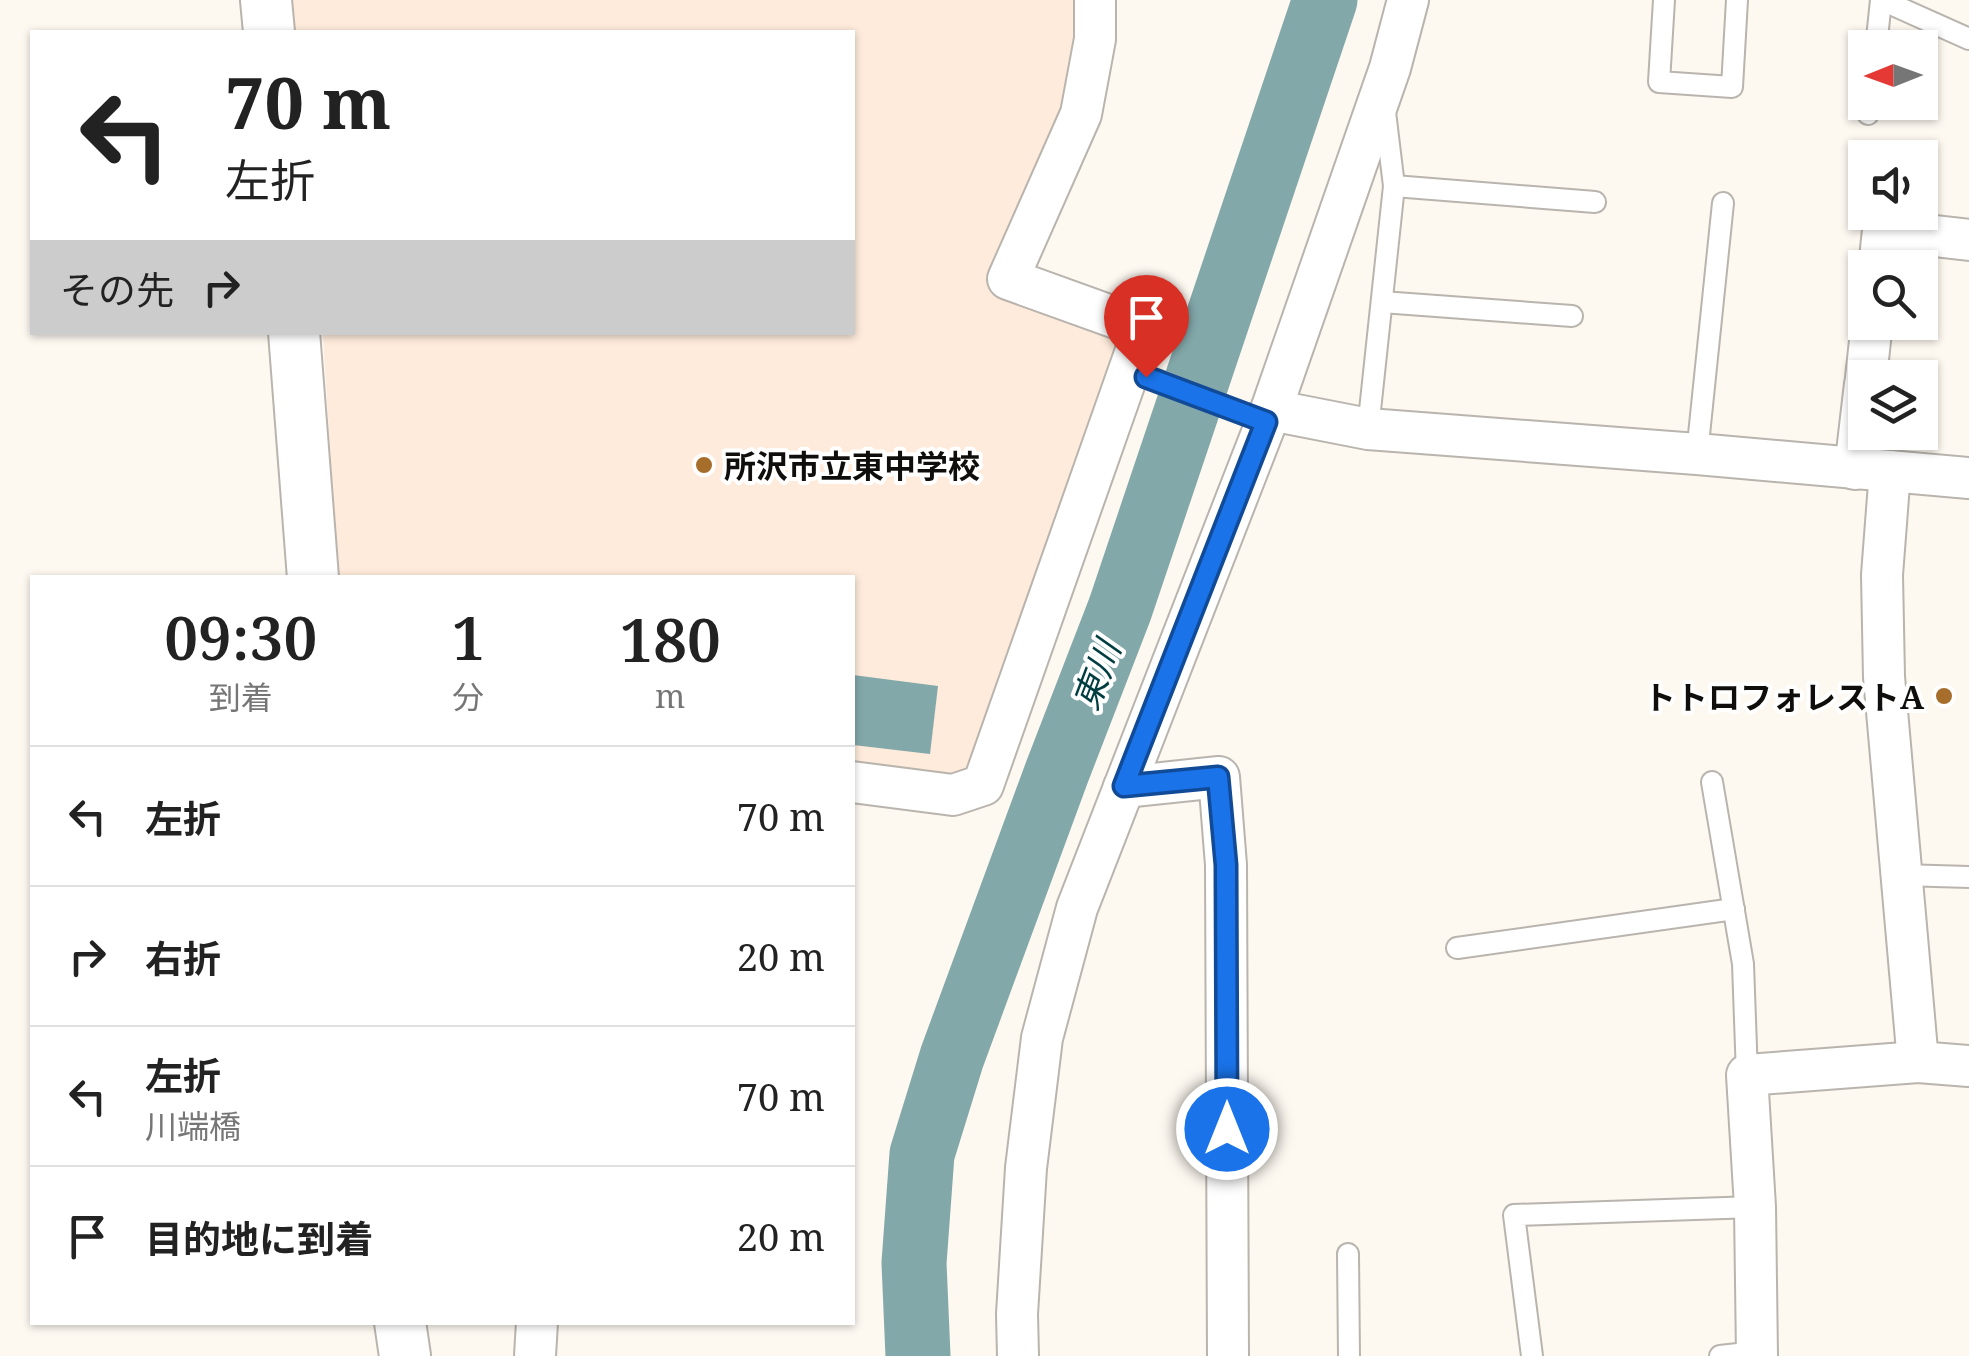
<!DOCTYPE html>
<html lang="ja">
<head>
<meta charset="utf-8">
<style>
	:root { --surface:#fff; --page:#f6f6f6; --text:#222; --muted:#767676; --line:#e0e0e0 }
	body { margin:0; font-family:"Noto Serif","Noto Sans JP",serif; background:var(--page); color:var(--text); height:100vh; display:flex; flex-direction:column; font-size:38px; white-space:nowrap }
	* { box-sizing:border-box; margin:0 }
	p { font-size:32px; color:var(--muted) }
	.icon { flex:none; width:55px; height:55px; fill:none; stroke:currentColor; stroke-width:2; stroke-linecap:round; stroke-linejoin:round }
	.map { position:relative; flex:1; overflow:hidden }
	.panel { position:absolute; left:30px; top:575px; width:825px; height:750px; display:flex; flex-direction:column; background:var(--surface); border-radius:0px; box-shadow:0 2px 8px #0004 }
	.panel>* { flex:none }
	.top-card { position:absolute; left:30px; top:30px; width:825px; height:305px; border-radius:0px; box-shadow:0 2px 8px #0004; background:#fff; color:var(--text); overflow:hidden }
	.needle { width:65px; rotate:269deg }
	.fabs { position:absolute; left:1848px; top:30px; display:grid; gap:20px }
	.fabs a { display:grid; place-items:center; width:90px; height:90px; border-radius:0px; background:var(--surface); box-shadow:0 2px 8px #0004; font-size:50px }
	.pin { position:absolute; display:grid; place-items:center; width:85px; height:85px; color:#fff; margin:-102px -42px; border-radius:50% 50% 50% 0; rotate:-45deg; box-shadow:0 0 10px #0007 }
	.pin .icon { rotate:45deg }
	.me { position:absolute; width:110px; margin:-55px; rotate:0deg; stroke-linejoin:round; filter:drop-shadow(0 0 8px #0008) }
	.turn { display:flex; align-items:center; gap:35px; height:210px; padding:0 30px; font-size:45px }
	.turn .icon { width:130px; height:130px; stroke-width:2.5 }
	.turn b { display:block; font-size:70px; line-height:85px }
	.then { display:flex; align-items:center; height:95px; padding:0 30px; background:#0003; gap:20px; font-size:38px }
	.eta { display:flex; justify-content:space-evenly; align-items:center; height:170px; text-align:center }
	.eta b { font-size:60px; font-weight:600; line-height:70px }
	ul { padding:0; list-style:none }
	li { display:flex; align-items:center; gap:30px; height:140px; padding:0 30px; border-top:2px solid var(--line) }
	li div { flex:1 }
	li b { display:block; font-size:38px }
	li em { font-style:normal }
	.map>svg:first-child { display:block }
	.education { fill:#feebdb }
	.water { fill:#83a8aa }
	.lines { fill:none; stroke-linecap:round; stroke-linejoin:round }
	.river { stroke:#83a8aa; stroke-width:65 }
	.service-casing { stroke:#b9b4ad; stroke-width:24 }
	.minor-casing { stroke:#b9b4ad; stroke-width:44 }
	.tertiary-casing { stroke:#b9b4ad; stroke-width:54 }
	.service { stroke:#fff; stroke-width:20 }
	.minor { stroke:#fff; stroke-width:40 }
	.tertiary { stroke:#fff; stroke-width:50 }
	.route-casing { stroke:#114b97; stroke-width:25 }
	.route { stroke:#1a73e8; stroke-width:18 }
	.poi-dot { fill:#a66d2b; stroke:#fff; stroke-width:4 }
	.labels { text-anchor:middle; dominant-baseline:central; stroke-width:8; stroke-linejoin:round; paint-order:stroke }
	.poi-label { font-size:32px; font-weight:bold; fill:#100e0c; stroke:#fff; text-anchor:start }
	.water-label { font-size:35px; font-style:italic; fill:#003d40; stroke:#fff }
</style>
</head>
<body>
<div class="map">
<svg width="1969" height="1356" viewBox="0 0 1969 1356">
	<rect width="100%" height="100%" fill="#fdf8f0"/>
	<polygon class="education" points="289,0 1082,0 1068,100 990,282 1110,332 1116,353 969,777 853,774 852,578 338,577 323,333 852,332 852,32 294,32"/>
	<polygon class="water" points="853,675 938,686 930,754 853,745"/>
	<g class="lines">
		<polyline class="river" points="918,1356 914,1263 922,1154 952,1057 1057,772 1120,609 1325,0"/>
		<g class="service-casing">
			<g id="service">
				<polyline points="1664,0 1659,82 1732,87 1737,0"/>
				<polyline points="1882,0 1969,39"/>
				<polyline points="1876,48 1881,0"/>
				<polyline points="1868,114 1870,102"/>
				<polyline points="1394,186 1595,202"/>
				<polyline points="1382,302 1572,316"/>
				<polyline points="1128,369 1266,422"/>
				<polyline points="1368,429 1394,186 1385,112"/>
				<polyline points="1697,454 1723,203"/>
				<polyline points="1712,782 1743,964 1747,1075"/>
				<polyline points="1901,875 1969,877"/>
				<polyline points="1457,948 1734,909"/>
				<polyline points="1348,1254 1349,1356"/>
				<polyline points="1532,1356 1514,1215 1755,1207"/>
				<polyline points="1720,1356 1756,1352"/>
			</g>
		</g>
		<g class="minor-casing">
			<g id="minor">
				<polyline points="1879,268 1883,230 1969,240"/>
				<polyline points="1866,378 1872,322"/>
				<polyline points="1271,410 1368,429 1697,454 1969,478"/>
				<polyline points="1855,469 1865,384"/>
				<polyline points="1890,471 1882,575 1884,677 1918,1062"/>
				<polyline points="852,782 953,795 983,785 1144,328 1008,279 1081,114 1095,39 1095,0"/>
				<polyline points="1124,787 1219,777 1226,865 1228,1356"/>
				<polyline points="535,1356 537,1322"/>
				<polyline points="1018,1356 1017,1314 1026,1168 1042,1038 1077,908 1271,410 1390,68 1408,0"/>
				<polyline points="1757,1356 1755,1207 1747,1075 1918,1062 1969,1066"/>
			</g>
		</g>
		<g class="tertiary-casing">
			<g id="tertiary">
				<polyline points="266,0 269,32"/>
				<polyline points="294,332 313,578"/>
				<polyline points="400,1322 405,1356"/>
			</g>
		</g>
		<use href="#service" class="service"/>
		<use href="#minor" class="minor"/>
		<use href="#tertiary" class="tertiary"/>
	</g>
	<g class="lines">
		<g class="route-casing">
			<polyline id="route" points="1146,377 1266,422 1124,786 1218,777 1226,865 1227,1129"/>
		</g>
		<use href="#route" class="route"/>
	</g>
	<g class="poi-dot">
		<circle cx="704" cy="465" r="10"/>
		<circle cx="1944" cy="696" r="10"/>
	</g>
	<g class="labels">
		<g class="poi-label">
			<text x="724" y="465">所沢市立東中学校</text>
			<text x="1924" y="696" text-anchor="end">トトロフォレストA</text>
		</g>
		<g class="water-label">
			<text transform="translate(1096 675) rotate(-69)">東川</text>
		</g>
	</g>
</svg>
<div class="fabs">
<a><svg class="needle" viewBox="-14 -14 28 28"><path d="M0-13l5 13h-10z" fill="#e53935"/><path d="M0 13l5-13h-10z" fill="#767676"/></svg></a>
<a><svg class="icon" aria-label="sound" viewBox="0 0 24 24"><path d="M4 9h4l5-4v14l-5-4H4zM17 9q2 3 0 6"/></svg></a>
<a><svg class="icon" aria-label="search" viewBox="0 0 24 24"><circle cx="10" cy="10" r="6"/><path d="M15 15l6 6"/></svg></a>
<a><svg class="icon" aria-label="layers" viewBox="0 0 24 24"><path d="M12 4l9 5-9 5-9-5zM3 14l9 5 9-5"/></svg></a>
</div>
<div class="pin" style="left:1146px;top:377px;background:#d93025"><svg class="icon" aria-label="arrive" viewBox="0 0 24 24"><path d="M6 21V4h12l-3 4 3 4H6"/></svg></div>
<svg class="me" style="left:1227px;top:1129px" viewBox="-20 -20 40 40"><circle r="17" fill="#1a73e8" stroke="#fff" stroke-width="3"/><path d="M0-11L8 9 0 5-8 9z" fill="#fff"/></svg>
<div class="top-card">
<div class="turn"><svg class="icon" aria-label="left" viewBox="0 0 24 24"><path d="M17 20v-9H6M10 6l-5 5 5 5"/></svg><div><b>70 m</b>左折</div></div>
<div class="then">その先<svg class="icon" aria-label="right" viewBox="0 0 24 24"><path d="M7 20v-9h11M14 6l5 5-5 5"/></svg></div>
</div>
<section class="panel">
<div class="eta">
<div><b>09:30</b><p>到着</p></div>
<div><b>1</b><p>分</p></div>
<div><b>180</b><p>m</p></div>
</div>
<ul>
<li><svg class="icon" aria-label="left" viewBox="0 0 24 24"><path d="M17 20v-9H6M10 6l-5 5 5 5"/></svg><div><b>左折</b></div><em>70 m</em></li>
<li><svg class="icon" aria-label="right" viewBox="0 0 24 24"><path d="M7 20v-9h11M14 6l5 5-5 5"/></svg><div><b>右折</b></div><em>20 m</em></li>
<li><svg class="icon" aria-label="left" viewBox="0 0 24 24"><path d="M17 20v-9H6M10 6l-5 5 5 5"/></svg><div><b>左折</b><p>川端橋</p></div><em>70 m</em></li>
<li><svg class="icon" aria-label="arrive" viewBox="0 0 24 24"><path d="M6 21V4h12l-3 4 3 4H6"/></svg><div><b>目的地に到着</b></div><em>20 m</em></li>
</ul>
</section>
</div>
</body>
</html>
